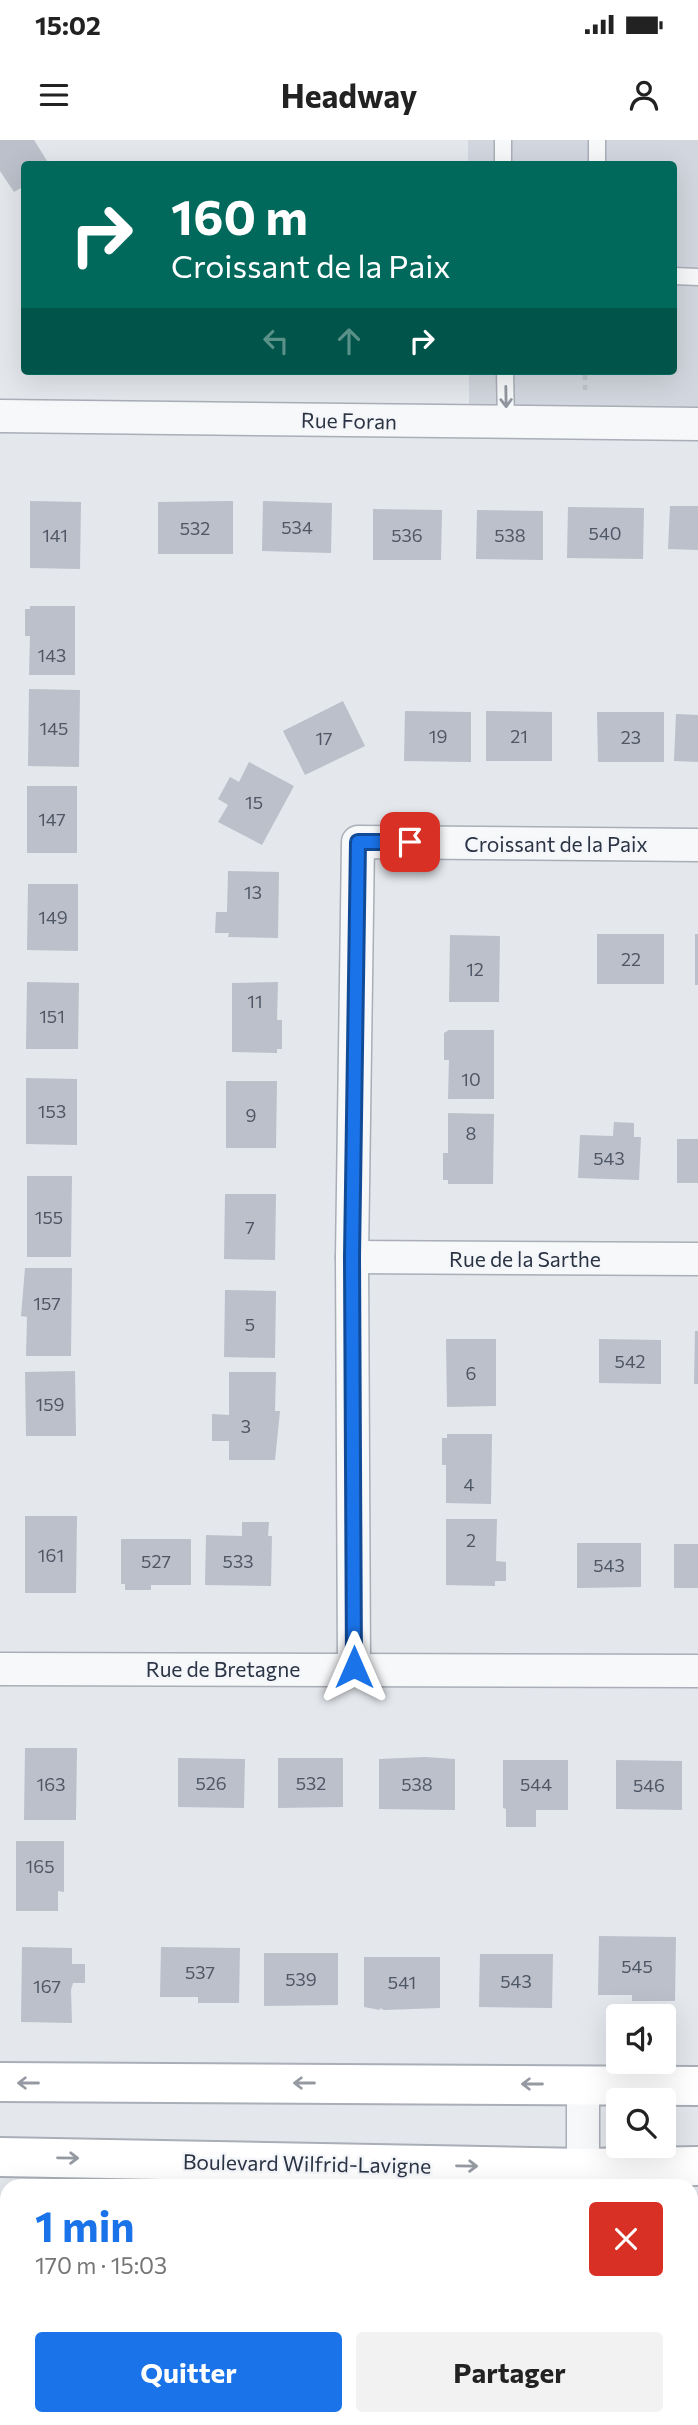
<!DOCTYPE html>
<html lang="fr">
<head>
<meta charset="utf-8">
<style>
	:root { --surface:#fff; --page:#f2f2f2; --text:#222; --muted:#767676; --accent:#1a73e8 }
	body { margin:0; font-family:Commissioner,sans-serif; background:var(--page); color:var(--text); height:100vh; display:flex; flex-direction:column; font-size:26px; white-space:nowrap }
	* { box-sizing:border-box; margin:0 }
	p { font-size:23px; color:var(--muted) }
	.icon { flex:none; width:38px; height:38px; fill:none; stroke:currentColor; stroke-width:2; stroke-linecap:round; stroke-linejoin:round }
	.map { position:relative; flex:1; overflow:hidden }
	.details { position:absolute; left:0px; top:2039px; width:698px; height:247px; display:flex; flex-direction:column; background:var(--surface); border-radius:21px 21px 0 0; box-shadow:0 7px 28px #0002 }
	.details>* { flex:none }
	.guide { position:absolute; left:21px; top:21px; width:656px; height:214px; border-radius:7px; box-shadow:0 7px 28px #0002; background:#00695c; color:#fff; overflow:hidden }
	.fabs { position:absolute; left:606px; top:1864px; display:grid; gap:14px }
	.fabs a { display:grid; place-items:center; width:70px; height:70px; border-radius:7px; background:var(--surface); box-shadow:0 7px 28px #0002; font-size:35px }
	.pin { position:absolute; display:grid; place-items:center; width:60px; height:60px; color:#fff; margin:-30px; border-radius:14px; box-shadow:0 4px 10px #0006 }
	.me { position:absolute; width:77px; margin:-38px; rotate:0deg; stroke-linejoin:round; filter:drop-shadow(0 0 5px #0008) }
	.turn { display:flex; align-items:center; gap:24px; height:147px; padding:0 35px; font-size:32px }
	.turn .icon { width:91px; height:91px; stroke-width:2.5 }
	.turn b { display:block; font-size:49px; line-height:60px }
	.lanes { display:flex; align-items:center; height:66px; padding:0 35px; background:#0003; justify-content:center; gap:35px; direction:ltr }
	.lanes .off { opacity:.35 }
	.round { display:grid; place-items:center; flex:none; width:74px; height:74px; border-radius:7px; background:var(--page) }
	.overview { display:flex; align-items:center; justify-content:space-between; height:119px; padding:0 35px }
	h1 { font-size:42px; font-weight:700; line-height:52px; color:var(--accent) }
	.button { display:flex; gap:14px; margin-top:auto; padding:14px 35px }
	.button a { flex:1; height:80px; border-radius:7px; background:var(--accent); color:#fff; font-size:28px; font-weight:700; line-height:80px; text-align:center }
	.button a+a { background:var(--page); color:var(--text) }
	.status { display:flex; justify-content:space-between; align-items:center; height:49px; padding:0 35px; background:var(--surface); direction:ltr }
	.status svg { height:19px; fill:currentColor }
	header { display:flex; justify-content:space-between; align-items:center; height:91px; padding:0 35px; background:var(--surface); font-size:32px; font-weight:700 }
	.map>svg:first-child { display:block }
	.built { fill:#d2d6de }
	.building { fill:#bbc0ca }
	.lines { fill:none; stroke-linecap:round; stroke-linejoin:round }
	.service-casing { stroke:#a9aeb7; stroke-width:19 }
	.minor-casing { stroke:#a9aeb7; stroke-width:35 }
	.secondary-casing { stroke:#a9aeb7; stroke-width:42 }
	.path { stroke:#c2c5cb; stroke-width:4.5; stroke-dasharray:5 5; stroke-linecap:butt }
	.service { stroke:#f7f8fa; stroke-width:16 }
	.minor { stroke:#f7f8fa; stroke-width:32 }
	.secondary { stroke:#fff; stroke-width:38 }
	.oneway { stroke:#9196a0 }
	.oneway2 { stroke:#959aa2 }
	.route-casing { stroke:#114b97; stroke-width:18 }
	.route { stroke:#1a73e8; stroke-width:12 }
	.labels { text-anchor:middle; dominant-baseline:central; stroke-width:5; stroke-linejoin:round; paint-order:stroke }
	.number-label { font-size:18px; fill:#4f5766 }
	.street-label { font-size:21px; fill:#2b3445; stroke:#f4f6f9 }
</style>
</head>
<body>
<div class="status"><b>15:02</b><svg viewBox="0 0 49 12"><path d="M0 12V9h3v3zM5 12V6h3v6zM10 12V3h3v9zM15 12V0h3v12zM26 1h20v11H26zM47 4h2v5h-2z"/></svg></div>
<header><svg class="icon" aria-label="menu" viewBox="0 0 24 24"><path d="M4 6h16M4 12h16M4 18h16"/></svg>Headway<svg class="icon" aria-label="person" viewBox="0 0 24 24"><circle cx="12" cy="8" r="4"/><path d="M4 21q1-7 8-7t8 7"/></svg></header>
<div class="map">
<svg width="698" height="2285" viewBox="0 0 698 2285">
	<rect width="100%" height="100%" fill="#e4e7ec"/>
	<polygon class="built" points="468,0 698,0 698,267 469,266 469,231 674,231 674,24 468,24"/>
	<g class="building">
		<polygon points="0,0 34,0 49,24 24,24 24,46 14,52 0,31"/>
		<polygon points="30,361 81,362 80,429 30,428"/>
		<polygon points="233,361 233,414 158,414 158,362"/>
		<polygon points="263,361 332,363 331,413 262,411"/>
		<polygon points="670,366 698,366 698,410 668,409"/>
		<polygon points="568,367 644,368 643,419 567,418"/>
		<polygon points="373,369 442,370 441,420 373,420"/>
		<polygon points="477,370 543,371 543,420 476,419"/>
		<polygon points="30,466 75,466 75,535 29,535 30,496 25,496 25,469 30,469"/>
		<polygon points="29,549 80,550 79,627 28,626"/>
		<polygon points="343,561 365,606 305,635 283,591"/>
		<polygon points="405,571 471,572 471,622 404,621"/>
		<polygon points="486,571 552,572 552,621 486,621"/>
		<polygon points="597,572 664,572 664,622 598,622"/>
		<polygon points="676,574 698,575 698,622 674,621"/>
		<polygon points="249,622 294,646 262,705 218,682 228,665 218,659 230,637 239,642"/>
		<rect x="27" y="646" width="50" height="67"/>
		<polygon points="228,731 279,732 278,798 228,797 229,793 215,793 216,772 227,772"/>
		<polygon points="28,744 78,744 78,811 27,810"/>
		<rect x="597" y="794" width="67" height="50"/>
		<rect x="695" y="794" width="3" height="51"/>
		<polygon points="450,795 500,796 499,862 449,862"/>
		<polygon points="27,842 79,843 78,909 26,909"/>
		<polygon points="278,842 277,880 282,880 282,909 277,909 277,913 232,912 232,843"/>
		<polygon points="449,890 494,890 494,959 448,959 449,920 444,920 444,893"/>
		<polygon points="26,938 77,939 77,1005 26,1004"/>
		<polygon points="226,941 277,941 276,1008 226,1008"/>
		<polygon points="448,973 494,974 493,1044 448,1044 448,1040 443,1040 443,1013 448,1013"/>
		<polygon points="614,982 634,983 634,997 641,997 639,1040 578,1038 580,995 613,996"/>
		<rect x="677" y="999" width="21" height="44"/>
		<polygon points="27,1036 72,1036 71,1117 27,1117"/>
		<polygon points="225,1054 276,1054 275,1120 224,1119"/>
		<polygon points="25,1128 72,1128 71,1216 26,1216 27,1177 21,1176"/>
		<polygon points="225,1150 276,1151 275,1218 224,1217"/>
		<polygon points="695,1191 698,1191 698,1244 694,1244"/>
		<polygon points="446,1199 496,1199 496,1266 447,1267"/>
		<polygon points="599,1199 661,1200 661,1244 599,1243"/>
		<polygon points="75,1231 76,1296 26,1296 25,1232"/>
		<polygon points="229,1232 276,1232 275,1271 280,1271 275,1320 229,1320 229,1301 212,1301 212,1274 229,1275"/>
		<polygon points="447,1294 492,1294 491,1364 446,1363 446,1325 442,1325 442,1298 447,1298"/>
		<polygon points="25,1376 77,1376 76,1453 25,1453"/>
		<polygon points="446,1379 497,1379 496,1421 506,1422 506,1441 495,1441 495,1446 446,1445"/>
		<polygon points="242,1382 269,1382 268,1396 272,1396 271,1446 205,1445 206,1395 242,1396"/>
		<polygon points="121,1399 191,1399 191,1445 151,1445 151,1450 125,1450 125,1444 121,1444"/>
		<polygon points="577,1403 641,1403 641,1447 577,1448"/>
		<rect x="674" y="1404" width="24" height="44"/>
		<polygon points="25,1608 77,1608 76,1680 24,1680"/>
		<polygon points="425,1617 455,1619 455,1670 379,1669 379,1619"/>
		<polygon points="178,1618 245,1619 244,1668 178,1667"/>
		<polygon points="278,1618 343,1618 343,1667 278,1668"/>
		<polygon points="503,1620 568,1620 568,1670 536,1670 536,1687 506,1687 506,1669 503,1668"/>
		<polygon points="616,1620 682,1621 682,1670 616,1669"/>
		<polygon points="16,1701 64,1701 64,1752 58,1751 58,1771 16,1771"/>
		<polygon points="599,1796 676,1797 675,1861 632,1861 632,1855 598,1855"/>
		<polygon points="22,1807 72,1808 72,1824 85,1824 85,1843 73,1843 71,1850 72,1883 21,1882"/>
		<polygon points="161,1807 240,1808 239,1863 198,1863 198,1857 160,1857"/>
		<polygon points="264,1813 338,1813 338,1865 264,1866"/>
		<polygon points="480,1814 553,1814 552,1868 479,1867"/>
		<polygon points="364,1817 440,1817 440,1868 384,1870 380,1868 380,1870 364,1867"/>
		<rect x="0" y="2102" width="7" height="49"/>
		<rect x="691" y="2106" width="7" height="67"/>
		<rect x="691" y="2208" width="7" height="69"/>
	</g>
	<g class="lines">
		<g class="service-casing">
			<g id="service">
				<polyline points="503,0 503,24"/>
				<polyline points="597,0 597,24"/>
				<polyline points="674,136 698,137"/>
				<polyline points="505,231 506,283"/>
			</g>
		</g>
		<g class="minor-casing">
			<g id="minor">
				<polyline points="0,276 698,284"/>
				<polyline points="352,1117 698,1119"/>
				<polyline points="354,1527 352,1117 358,702 698,705"/>
				<polyline points="0,1529 698,1531"/>
				<polyline points="583,2046 583,1944"/>
				<polyline points="580,2285 580,2278"/>
			</g>
		</g>
		<g class="secondary-casing">
			<g id="secondary">
				<polyline points="0,1942 698,1946"/>
				<polyline points="0,2017 583,2028 698,2026"/>
			</g>
		</g>
		<polyline class="path" points="585,250 585,231"/>
		<use href="#service" class="service"/>
		<use href="#minor" class="minor"/>
		<use href="#secondary" class="secondary"/>
	</g>
	<defs><path id="oneway-shaft" d="M-6 0H5M1.5-3L5.5 0L1.5 3" fill="none" stroke-width="1.6" stroke-linecap="round" stroke-linejoin="round" transform="scale(1.75)"/></defs>
	<use class="oneway" href="#oneway-shaft" transform="translate(506 257) rotate(89)"/>
	<g class="oneway2">
		<use href="#oneway-shaft" transform="translate(28 1943) rotate(-180)"/>
		<use href="#oneway-shaft" transform="translate(304 1943) rotate(-180)"/>
		<use href="#oneway-shaft" transform="translate(532 1944) rotate(-180)"/>
		<use href="#oneway-shaft" transform="translate(68 2018) rotate(1)"/>
		<use href="#oneway-shaft" transform="translate(467 2026) rotate(1)"/>
	</g>
	<g class="lines">
		<g class="route-casing">
			<polyline id="route" points="354,1527 352,1117 358,702 410,702"/>
		</g>
		<use href="#route" class="route"/>
	</g>
	<g class="labels">
		<g class="number-label">
			<text x="297" y="387">534</text>
			<text x="195" y="388">532</text>
			<text x="605" y="393">540</text>
			<text x="55" y="395">141</text>
			<text x="407" y="395">536</text>
			<text x="510" y="395">538</text>
			<text x="52" y="515">143</text>
			<text x="54" y="588">145</text>
			<text x="438" y="596">19</text>
			<text x="519" y="596">21</text>
			<text x="631" y="597">23</text>
			<text x="324" y="598">17</text>
			<text x="254" y="662">15</text>
			<text x="52" y="679">147</text>
			<text x="253" y="752">13</text>
			<text x="53" y="777">149</text>
			<text x="631" y="819">22</text>
			<text x="475" y="829">12</text>
			<text x="255" y="861">11</text>
			<text x="52" y="876">151</text>
			<text x="471" y="939">10</text>
			<text x="52" y="971">153</text>
			<text x="251" y="975">9</text>
			<text x="471" y="993">8</text>
			<text x="609" y="1018">543</text>
			<text x="49" y="1077">155</text>
			<text x="250" y="1087">7</text>
			<text x="47" y="1163">157</text>
			<text x="250" y="1184">5</text>
			<text x="630" y="1221">542</text>
			<text x="471" y="1233">6</text>
			<text x="50" y="1264">159</text>
			<text x="246" y="1286">3</text>
			<text x="469" y="1344">4</text>
			<text x="471" y="1400">2</text>
			<text x="51" y="1415">161</text>
			<text x="156" y="1421">527</text>
			<text x="238" y="1421">533</text>
			<text x="609" y="1425">543</text>
			<text x="211" y="1643">526</text>
			<text x="311" y="1643">532</text>
			<text x="51" y="1644">163</text>
			<text x="417" y="1644">538</text>
			<text x="536" y="1644">544</text>
			<text x="649" y="1645">546</text>
			<text x="40" y="1726">165</text>
			<text x="637" y="1826">545</text>
			<text x="200" y="1832">537</text>
			<text x="301" y="1839">539</text>
			<text x="516" y="1841">543</text>
			<text x="402" y="1842">541</text>
			<text x="47" y="1846">167</text>
		</g>
		<g class="street-label">
			<text transform="translate(349 280) rotate(1)">Rue Foran</text>
			<text x="556" y="703">Croissant de la Paix</text>
			<text x="525" y="1118">Rue de la Sarthe</text>
			<text x="223" y="1528">Rue de Bretagne</text>
			<text transform="translate(307 2023) rotate(1)">Boulevard Wilfrid-Lavigne</text>
		</g>
	</g>
</svg>
<div class="fabs">
<a><svg class="icon" aria-label="sound" viewBox="0 0 24 24"><path d="M4 9h4l5-4v14l-5-4H4zM17 9q2 3 0 6"/></svg></a>
<a><svg class="icon" aria-label="search" viewBox="0 0 24 24"><circle cx="10" cy="10" r="6"/><path d="M15 15l6 6"/></svg></a>
</div>
<div class="pin" style="left:410px;top:702px;background:#d93025"><svg class="icon" aria-label="arrive" viewBox="0 0 24 24"><path d="M6 21V4h12l-3 4 3 4H6"/></svg></div>
<svg class="me" style="left:354px;top:1527px" viewBox="-20 -20 40 40"><path d="M0-17L14 15 0 8-14 15z" fill="#1a73e8" stroke="#fff" stroke-width="4"/></svg>
<div class="guide">
<div class="turn"><svg class="icon" aria-label="right" viewBox="0 0 24 24"><path d="M7 20v-9h11M14 6l5 5-5 5"/></svg><div><b>160 m</b>Croissant de la Paix</div></div>
<div class="lanes"><svg class="icon off" aria-label="left" viewBox="0 0 24 24"><path d="M17 20v-9H6M10 6l-5 5 5 5"/></svg><svg class="icon off" aria-label="ahead" viewBox="0 0 24 24"><path d="M12 20V5M6 11l6-6 6 6"/></svg><svg class="icon" aria-label="right" viewBox="0 0 24 24"><path d="M7 20v-9h11M14 6l5 5-5 5"/></svg></div>
</div>
<section class="details">
<div class="overview"><div><h1>1 min</h1><p>170 m · 15:03</p></div><a class="round" style="background:#d93025;color:#fff"><svg class="icon" aria-label="close" viewBox="0 0 24 24"><path d="M6 6l12 12M18 6L6 18"/></svg></a></div>
<div class="button"><a>Quitter</a><a>Partager</a></div>
</section>
</div>
</body>
</html>
